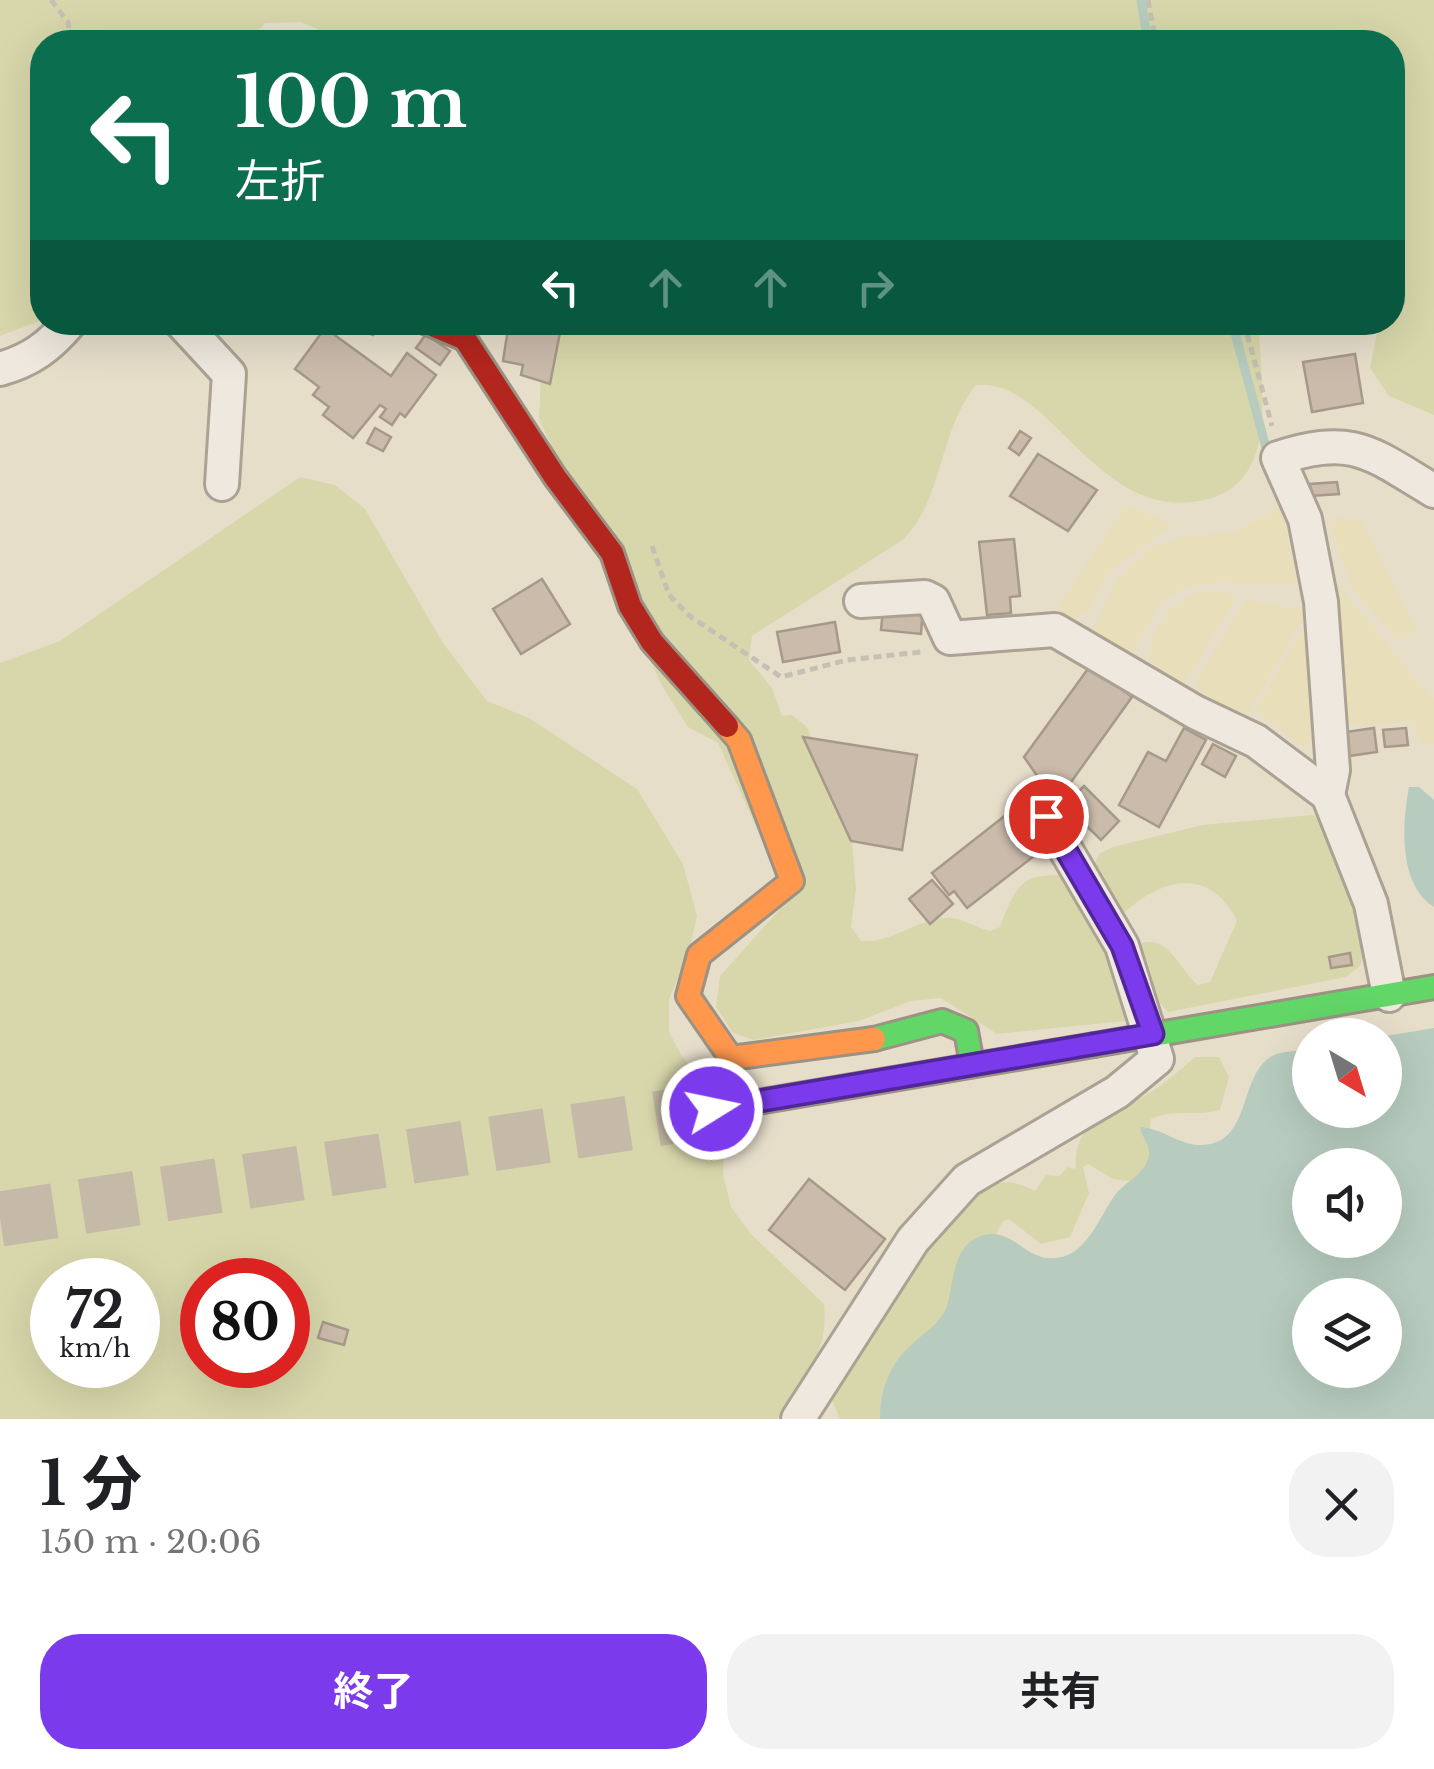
<!DOCTYPE html>
<html lang="ja">
<head>
<meta charset="utf-8">
<style>
	:root { --surface:#fff; --page:#f2f2f2; --text:#202124; --muted:#757577; --accent:#7c3aed }
	body { margin:0; font-family:"Libre Baskerville","Noto Sans JP",serif; background:var(--page); color:var(--text); height:100vh; display:flex; flex-direction:column; font-size:38px; white-space:nowrap }
	* { box-sizing:border-box; margin:0 }
	p { font-size:32px; color:var(--muted) }
	.icon { flex:none; width:55px; height:55px; fill:none; stroke:currentColor; stroke-width:2; stroke-linecap:round; stroke-linejoin:round }
	.map { position:relative; height:1419px; overflow:hidden }
	.details { display:flex; flex-direction:column; background:var(--surface); flex:1 }
	.details>* { flex:none }
	.guide { position:absolute; left:30px; top:30px; width:1375px; height:305px; border-radius:40px; box-shadow:0 10px 40px #0002; background:#0b6e4f; color:#fff; overflow:hidden }
	.needle { width:65px; rotate:142deg }
	.controls { position:absolute; left:1292px; top:1018px; display:grid; gap:20px }
	.controls a { display:grid; place-items:center; width:110px; height:110px; border-radius:50%; background:var(--surface); box-shadow:0 10px 40px #0002; font-size:50px }
	.speed { position:absolute; left:30px; top:1258px; display:flex; gap:20px; font-size:50px; font-weight:700; text-align:center }
	.speed>* { display:grid; place-content:center; width:130px; height:130px; border-radius:50%; background:var(--surface); box-shadow:0 10px 40px #0002; line-height:1 }
	.speed small { font-size:25px; font-weight:400 }
	.speed .limit { border:15px solid #d22; background:#fff; color:#111 }
	.pin { position:absolute; display:grid; place-items:center; width:85px; height:85px; color:#fff; margin:-42px; border:5px solid #fff; border-radius:50%; box-shadow:0 2px 10px #0007 }
	.me { position:absolute; width:110px; margin:-55px; rotate:80deg; stroke-linejoin:round; filter:drop-shadow(0 0 8px #0008) }
	.turn { display:flex; align-items:center; gap:35px; height:210px; padding:0 40px; font-size:45px }
	.turn .icon { width:130px; height:130px; stroke-width:2.5 }
	.turn b { display:block; font-size:70px; line-height:85px }
	.lanes { display:flex; align-items:center; height:95px; padding:0 40px; background:#0003; justify-content:center; gap:50px; direction:ltr }
	.lanes .off { opacity:.35 }
	.round { display:grid; place-items:center; flex:none; width:105px; height:105px; border-radius:40px; background:var(--page) }
	.head { display:flex; align-items:center; justify-content:space-between; height:170px; padding:0 40px }
	h1 { font-size:60px; font-weight:700; line-height:75px }
	.action { display:flex; gap:20px; margin-top:auto; padding:20px 40px }
	.action a { flex:1; height:115px; border-radius:40px; background:var(--accent); color:#fff; font-size:40px; font-weight:700; line-height:115px; text-align:center }
	.action a+a { background:var(--page); color:var(--text) }
	.map>svg:first-child { display:block }
	.farmland { fill:#e8deb9 }
	.green { fill:#d8d7ab; fill-rule:evenodd }
	.water { fill:#b7ccbe; fill-rule:evenodd }
	.lines { fill:none; stroke-linecap:round; stroke-linejoin:round }
	.stream { stroke:#b7ccbe; stroke-width:9 }
	.building { fill:#cbbbab; stroke:#a79989; stroke-width:2.5 }
	.highway-tunnel { stroke:#c5baa7; stroke-width:55; stroke-dasharray:55 28; stroke-linecap:butt }
	.street-casing { stroke:#aca294; stroke-width:38 }
	.fast-casing { stroke:#9b9284; stroke-width:28 }
	.slow-casing { stroke:#9b9284; stroke-width:28 }
	.jam-casing { stroke:#9b9284; stroke-width:28 }
	.path { stroke:#c7bfb4; stroke-width:5; stroke-dasharray:8 5; stroke-linecap:butt }
	.street { stroke:#eee8de; stroke-width:32 }
	.fast { stroke:#63d668; stroke-width:22 }
	.slow { stroke:#ff974d; stroke-width:22 }
	.jam { stroke:#b3261e; stroke-width:22 }
	.route-casing { stroke:#51269a; stroke-width:25 }
	.route { stroke:#7c3aed; stroke-width:18 }
</style>
</head>
<body>
<div class="map">
<svg width="1434" height="1419" viewBox="0 0 1434 1419">
	<rect width="100%" height="100%" fill="#e7deca"/>
	<g class="farmland">
		<polygon points="1126,504 1173,525 1107,574 1088,612 1081,613 1078,621 1060,612 1057,607"/>
		<polygon points="1282,507 1297,585 1217,582 1185,587 1159,603 1132,654 1093,630 1115,582 1149,548 1185,536 1233,532"/>
		<polygon points="1337,517 1361,521 1417,631 1398,641 1354,590 1329,524"/>
		<polygon points="1327,572 1434,700 1434,746 1421,742 1413,722 1337,725"/>
		<polygon points="1222,591 1237,596 1183,686 1149,661 1153,635 1168,610 1197,592"/>
		<polygon points="1245,600 1308,610 1248,714 1213,703 1195,683"/>
		<polygon points="1308,620 1311,741 1305,748 1255,710"/>
	</g>
	<g class="green">
		<polygon points="0,0 1434,0 1434,415 1389,396 1370,368 1379,323 1392,322 1392,42 347,42 301,22 265,23 249,42 42,42 42,320 0,336"/>
		<path d="M554 323H1259C1259 384 1283 483 1204 500 1096 524 1052 377 976 385 939 430 944 497 904 539L752 636 749 660 772 688 782 716 792 715 807 727 852 841 856 889 851 927 861 941C894 944 920 915 953 918 965 920 978 928 990 931L1000 927C1024 861 1032 881 1090 872L1100 853 1113 847 1202 825 1313 815 1326 822 1368 944 1360 966 1346 977 1168 1012 1148 990 1135 946C1167 929 1178 969 1198 985L1210 982 1237 921C1206 858 1147 884 1111 927L1135 1020 997 1034 941 998 911 1001 859 1021 754 1040 733 1033 716 1007 720 976 789 899 718 743 688 727 662 686 539 419 541 372Z"/>
		<path d="M300 477 335 485 365 509 443 643 487 701 529 718 637 789 683 864 697 916 689 952 669 999V1032L683 1058 706 1082 725 1125 723 1174 731 1207 750 1233 824 1304C829 1353 804 1381 777 1419H0V663L60 641ZM52 1280H138V1365H52ZM202 1280H288V1365H202Z"/>
		<path d="M1195 1057H1219L1229 1077 1220 1110C1196 1117 1174 1108 1151 1119L1149 1134 1156 1161 1135 1182 1113 1179 1088 1164 1083 1167 1089 1193 1070 1237 1041 1244 1009 1219 1003 1221 894 1419H840L832 1400 835 1387C867 1340 940 1216 983 1189 1001 1178 1018 1182 1035 1191L1046 1175 1059 1176 1068 1167 1076 1169C1073 1117 1115 1113 1151 1092 1167 1082 1181 1069 1195 1057Z"/>
	</g>
	<g class="water">
		<path d="M1409 787H1419L1434 800V907C1398 885 1402 823 1409 787Z"/>
		<path d="M1434 1028V1419H880C880 1391 889 1365 911 1345 924 1333 941 1323 947 1306 954 1283 952 1243 984 1235 1011 1229 1023 1255 1047 1258 1085 1262 1097 1220 1115 1195 1127 1180 1145 1175 1149 1155 1150 1144 1142 1138 1140 1127 1163 1129 1179 1144 1198 1145 1253 1147 1237 1076 1272 1056 1282 1051 1299 1051 1310 1049V1110H1385V1036ZM1310 1165H1385V1240H1310ZM1310 1295H1385V1370H1310Z"/>
	</g>
	<g class="lines">
		<g class="stream">
			<polyline points="1141,0 1148,42"/>
			<polyline points="1232,322 1268,455"/>
		</g>
	</g>
	<g class="building">
		<polygon points="338,322 378,322 373,335"/>
		<polygon points="562,322 550,384 521,375 523,365 503,361 509,322"/>
		<polygon points="325,328 391,376 407,353 436,375 405,417 400,413 392,425 380,417 386,409 380,405 353,438 323,415 329,407 313,395 319,387 295,369"/>
		<polygon points="426,334 450,351 440,365 416,348"/>
		<polygon points="1355,354 1363,403 1312,412 1303,362"/>
		<polygon points="375,428 391,437 383,451 367,443"/>
		<polygon points="1020,431 1031,438 1019,455 1009,448"/>
		<polygon points="1038,454 1097,490 1068,531 1010,496"/>
		<polygon points="1337,482 1339,494 1311,496 1310,484"/>
		<polygon points="1014,539 1020,596 1010,597 1011,613 987,615 979,542"/>
		<polygon points="542,579 570,624 521,654 493,609"/>
		<polygon points="923,607 921,634 881,630 883,609"/>
		<polygon points="835,622 840,652 783,662 777,632"/>
		<polygon points="1090,666 1132,697 1056,803 1024,757"/>
		<polygon points="1184,728 1206,740 1159,827 1119,805 1148,752 1166,761"/>
		<polygon points="1374,728 1377,752 1349,756 1346,732"/>
		<polygon points="1406,728 1408,745 1385,747 1383,730"/>
		<polygon points="803,737 917,755 902,850 851,841"/>
		<polygon points="1213,744 1236,756 1225,777 1202,764"/>
		<polygon points="1084,786 1119,821 1101,840 1065,805"/>
		<polygon points="1007,814 1026,826 1043,849 967,908 954,891 949,895 932,873"/>
		<polygon points="932,880 953,904 930,924 909,899"/>
		<polygon points="1350,953 1352,965 1331,968 1329,957"/>
		<polygon points="809,1179 885,1239 845,1290 769,1230"/>
		<polygon points="323,1322 348,1330 344,1345 318,1338"/>
	</g>
	<g class="lines">
		<polyline class="highway-tunnel" points="0,1219 675,1116"/>
		<g class="street-casing">
			<g id="street">
				<polyline points="181,322 229,374 222,484"/>
				<path d="M0 369C31 360 49 347 70 322"/>
				<polyline points="861,601 925,597 933,601 950,638 1055,630 1195,712 1256,741 1328,795 1371,904 1389,995"/>
				<path d="M1328 795 1333 770 1321 602 1305 519 1278 458C1354 434 1369 452 1434 491"/>
				<polyline points="798,1419 913,1240 967,1180 1117,1092 1157,1059 1122,946 1046,816"/>
			</g>
		</g>
		<g class="fast-casing">
			<g id="fast">
				<polyline points="874,1039 942,1021 966,1031 972,1064"/>
				<polyline points="1094,1045 1434,987"/>
			</g>
		</g>
		<g class="slow-casing">
			<g id="slow">
				<polyline points="727,726 739,740 792,881 699,955 688,996 731,1058 874,1039"/>
				<polyline points="675,1116 1094,1045"/>
			</g>
		</g>
		<g class="jam-casing">
			<polyline id="jam" points="425,322 465,339 555,477 612,553 630,606 652,642 727,726"/>
		</g>
		<g class="path">
			<polyline points="51,0 68,22 71,42"/>
			<polyline points="1148,0 1156,42"/>
			<polyline points="1244,322 1272,426"/>
			<polyline points="652,546 669,595 691,617 781,677 847,660 921,652"/>
		</g>
		<use href="#street" class="street"/>
		<use href="#fast" class="fast"/>
		<use href="#slow" class="slow"/>
		<use href="#jam" class="jam"/>
	</g>
	<g class="lines">
		<g class="route-casing">
			<polyline id="route" points="712,1109 1153,1034 1122,946 1046,816"/>
		</g>
		<use href="#route" class="route"/>
	</g>
</svg>
<div class="controls">
<a><svg class="needle" viewBox="-14 -14 28 28"><path d="M0-13l5 13h-10z" fill="#e53935"/><path d="M0 13l5-13h-10z" fill="#757577"/></svg></a>
<a><svg class="icon" aria-label="sound" viewBox="0 0 24 24"><path d="M4 9h4l5-4v14l-5-4H4zM17 9q2 3 0 6"/></svg></a>
<a><svg class="icon" aria-label="layers" viewBox="0 0 24 24"><path d="M12 4l9 5-9 5-9-5zM3 14l9 5 9-5"/></svg></a>
</div>
<div class="speed"><div>72<small>km/h</small></div><div class="limit">80</div></div>
<div class="pin" style="left:1046px;top:816px;background:#d93025"><svg class="icon" aria-label="arrive" viewBox="0 0 24 24"><path d="M6 21V4h12l-3 4 3 4H6"/></svg></div>
<svg class="me" style="left:712px;top:1109px" viewBox="-20 -20 40 40"><circle r="17" fill="#7c3aed" stroke="#fff" stroke-width="3"/><path d="M0-11L8 9 0 5-8 9z" fill="#fff"/></svg>
<div class="guide">
<div class="turn"><svg class="icon" aria-label="left" viewBox="0 0 24 24"><path d="M17 20v-9H6M10 6l-5 5 5 5"/></svg><div><b>100 m</b>左折</div></div>
<div class="lanes"><svg class="icon" aria-label="left" viewBox="0 0 24 24"><path d="M17 20v-9H6M10 6l-5 5 5 5"/></svg><svg class="icon off" aria-label="ahead" viewBox="0 0 24 24"><path d="M12 20V5M6 11l6-6 6 6"/></svg><svg class="icon off" aria-label="ahead" viewBox="0 0 24 24"><path d="M12 20V5M6 11l6-6 6 6"/></svg><svg class="icon off" aria-label="right" viewBox="0 0 24 24"><path d="M7 20v-9h11M14 6l5 5-5 5"/></svg></div>
</div>
</div>
<section class="details">
<div class="head"><div><h1>1 分</h1><p>150 m · 20:06</p></div><a class="round"><svg class="icon" aria-label="close" viewBox="0 0 24 24"><path d="M6 6l12 12M18 6L6 18"/></svg></a></div>
<div class="action"><a>終了</a><a>共有</a></div>
</section>
</body>
</html>
